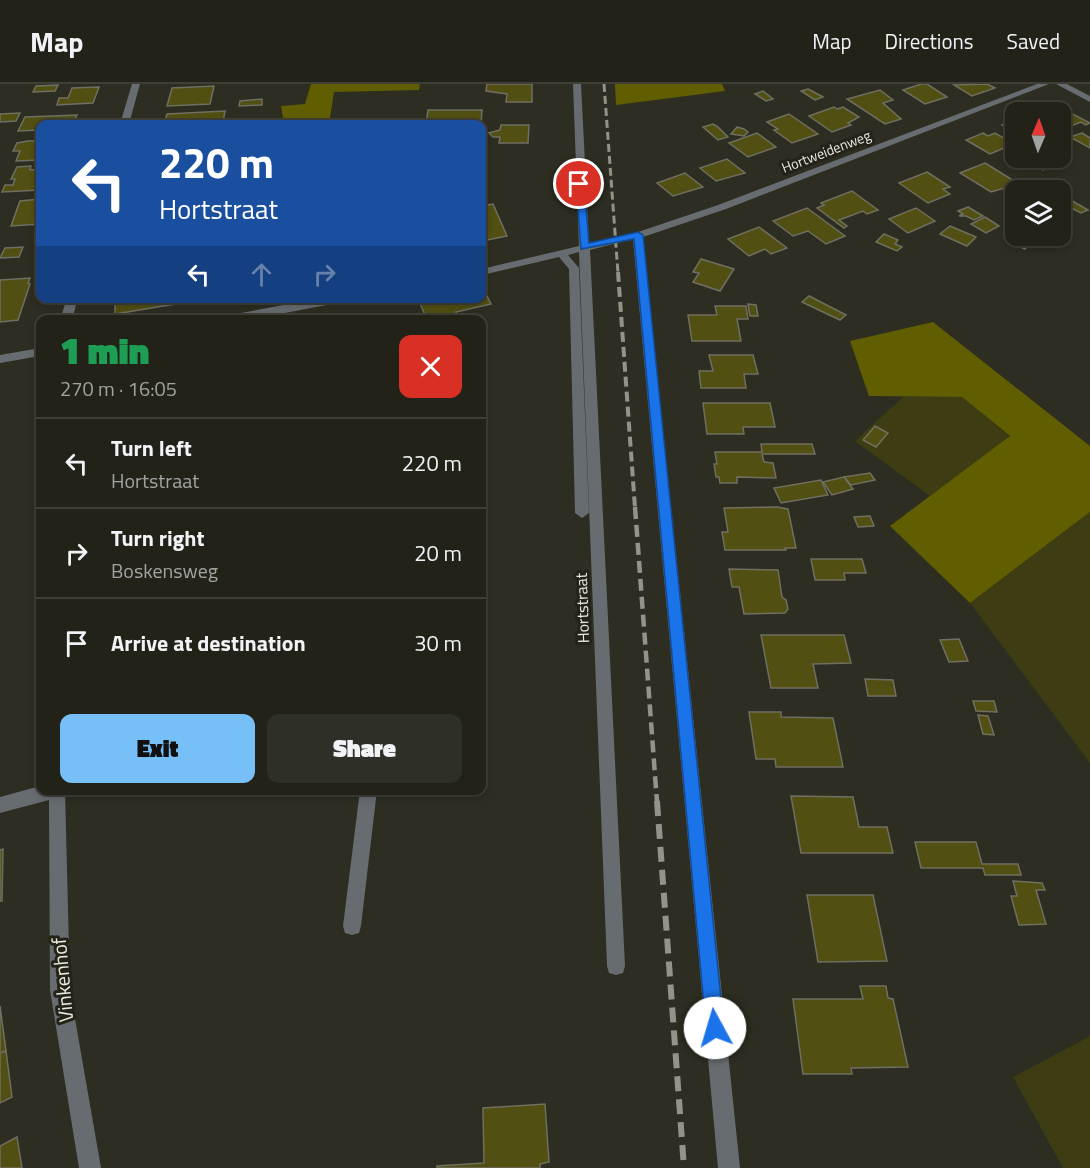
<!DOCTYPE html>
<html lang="en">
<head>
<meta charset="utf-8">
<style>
	:root { --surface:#222219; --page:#2e2f26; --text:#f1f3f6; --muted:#a2a4a2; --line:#3f3f38; --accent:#76c0f7 }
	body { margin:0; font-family:"Titillium Web",sans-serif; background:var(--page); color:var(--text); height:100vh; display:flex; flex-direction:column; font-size:22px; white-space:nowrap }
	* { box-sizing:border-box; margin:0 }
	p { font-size:20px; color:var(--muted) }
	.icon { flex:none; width:33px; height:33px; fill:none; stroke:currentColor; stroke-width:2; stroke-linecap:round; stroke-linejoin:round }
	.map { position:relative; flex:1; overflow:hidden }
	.panel { position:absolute; left:36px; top:231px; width:450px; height:480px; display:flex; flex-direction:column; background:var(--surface); border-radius:12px; box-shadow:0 3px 9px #0003,0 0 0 2px var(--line) }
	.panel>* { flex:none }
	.banner { position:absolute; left:36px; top:36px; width:450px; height:183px; border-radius:12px; box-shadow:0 3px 9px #0003,0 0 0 2px var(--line); background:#1a4fa0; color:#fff; overflow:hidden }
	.needle { width:39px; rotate:2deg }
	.controls { position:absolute; left:1005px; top:18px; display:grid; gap:12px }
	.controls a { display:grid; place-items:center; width:66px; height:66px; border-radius:12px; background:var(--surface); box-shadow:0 3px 9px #0003,0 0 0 2px var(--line); font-size:30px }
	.pin { position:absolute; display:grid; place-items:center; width:51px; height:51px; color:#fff; margin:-26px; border:3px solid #fff; border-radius:50%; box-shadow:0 2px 6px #0007 }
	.me { position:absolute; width:66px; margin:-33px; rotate:354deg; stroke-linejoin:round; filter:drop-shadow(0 0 4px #0008) }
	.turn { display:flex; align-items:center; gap:21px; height:126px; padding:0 24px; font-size:27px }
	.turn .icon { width:78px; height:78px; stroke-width:2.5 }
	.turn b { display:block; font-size:42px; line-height:51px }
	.lanes { display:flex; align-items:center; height:57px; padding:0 24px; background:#0003; justify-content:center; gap:30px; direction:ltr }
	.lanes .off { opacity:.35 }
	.round { display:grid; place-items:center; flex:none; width:63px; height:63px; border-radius:12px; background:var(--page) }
	.summary { display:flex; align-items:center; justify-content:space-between; height:102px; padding:0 24px }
	h1 { font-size:36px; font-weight:800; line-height:45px; color:#1e9e55 }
	.primary-button { display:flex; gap:12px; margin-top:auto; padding:12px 24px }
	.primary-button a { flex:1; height:69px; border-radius:12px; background:var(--accent); color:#111; font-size:24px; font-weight:800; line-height:69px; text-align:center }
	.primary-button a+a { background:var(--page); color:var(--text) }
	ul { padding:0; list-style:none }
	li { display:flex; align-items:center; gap:18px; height:90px; padding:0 24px; border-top:2px solid var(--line) }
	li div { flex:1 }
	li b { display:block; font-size:22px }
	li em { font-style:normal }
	header { display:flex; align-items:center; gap:36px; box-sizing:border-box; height:84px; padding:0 30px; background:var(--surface); border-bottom:2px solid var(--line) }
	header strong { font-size:28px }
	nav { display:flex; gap:33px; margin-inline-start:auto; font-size:21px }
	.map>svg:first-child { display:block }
	.green { fill:#3d3c12 }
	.forest { fill:#605e01 }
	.building { fill:#514f11; stroke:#6f6f62; stroke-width:1.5 }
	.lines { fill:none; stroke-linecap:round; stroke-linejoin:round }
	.minor { fill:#676c70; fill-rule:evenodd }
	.tertiary { fill:#676c70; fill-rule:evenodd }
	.rail-far3 { stroke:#939389; stroke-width:3; stroke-dasharray:8 4; stroke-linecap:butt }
	.rail-far2 { stroke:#939389; stroke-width:4; stroke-dasharray:10 5; stroke-linecap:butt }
	.rail-far1 { stroke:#939389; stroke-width:4.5; stroke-dasharray:12 6; stroke-linecap:butt }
	.rail { stroke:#939389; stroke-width:6; stroke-dasharray:15 8; stroke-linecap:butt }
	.route { fill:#1a73e8; stroke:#114b97; stroke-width:1.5 }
	.labels { text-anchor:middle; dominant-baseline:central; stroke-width:6; stroke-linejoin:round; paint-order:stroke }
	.far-street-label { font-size:14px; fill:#eaeae2; stroke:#232318 }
	.street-label { font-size:16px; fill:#eaeae2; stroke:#232318 }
	.near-street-label { font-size:20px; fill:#eaeae2; stroke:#232318 }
</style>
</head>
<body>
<header>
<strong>Map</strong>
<nav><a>Map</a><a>Directions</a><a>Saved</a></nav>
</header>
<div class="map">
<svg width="1090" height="1084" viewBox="0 0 1090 1084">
	<rect width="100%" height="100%" fill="#2d2d21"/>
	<g class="green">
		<polygon points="903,313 962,313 1010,353 930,412 855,357"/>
		<polygon points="1090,428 1090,679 970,519"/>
		<polygon points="1090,952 1090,1084 1063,1084 1013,993"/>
	</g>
	<g class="forest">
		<polygon points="311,0 420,0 419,6 334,8 329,40 284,40 281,22 305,20"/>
		<polygon points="615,0 722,0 725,7 616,21"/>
		<polygon points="933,238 1090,362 1090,428 970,519 890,442 1010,352 962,313 869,312 850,257"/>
	</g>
	<g class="building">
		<polygon points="487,0 532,0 532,18 506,18 507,10 486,7"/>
		<polygon points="921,0 927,0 947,13 925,20 903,6"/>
		<polygon points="987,0 995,4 972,12 954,1"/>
		<polygon points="58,1 55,7 33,8 36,2"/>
		<polygon points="214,2 210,20 167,22 172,4"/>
		<polygon points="99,3 93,19 57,21 59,14 68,14 72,4"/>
		<polygon points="808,5 823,13 815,16 801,7"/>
		<polygon points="880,6 893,16 883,19 901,35 885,40 847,15"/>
		<polygon points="763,7 773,15 766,17 755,10"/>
		<polygon points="262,15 262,21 239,22 240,17"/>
		<polygon points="1057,21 1065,25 1062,26 1068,30 1071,29 1090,39 1086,41 1081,38 1063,45 1060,44 1060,28 1037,28 1053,26 1049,23"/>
		<polygon points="834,23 837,25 843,23 859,33 848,39 851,41 832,48 809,32"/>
		<polygon points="428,26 482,26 481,40 426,40"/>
		<polygon points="225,27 223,38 164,40 167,30"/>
		<polygon points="20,29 16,37 0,38 0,30"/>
		<polygon points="789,30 818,50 792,59 774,46 778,45 767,38"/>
		<polygon points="77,31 73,40 40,40 40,46 18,47 25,33"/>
		<polygon points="1015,36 1016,49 1002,41"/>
		<polygon points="713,40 718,43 728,53 718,56 703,43"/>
		<polygon points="501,41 529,41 528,59 499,59 500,53 493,53 489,49 500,46"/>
		<polygon points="737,43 744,45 748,48 744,52 731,50"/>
		<polygon points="757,49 776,63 748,73 729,59"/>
		<polygon points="983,49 988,52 995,49 1014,60 990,70 966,56"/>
		<polygon points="1082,49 1090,54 1090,64 1070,53"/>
		<polygon points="28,57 40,57 40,76 16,77 20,67 13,67 17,59"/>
		<polygon points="1032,74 1051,74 1058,79 1043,86 1026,76"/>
		<polygon points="727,75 745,89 716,97 700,84"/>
		<polygon points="985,79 1019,100 991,108 960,89"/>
		<polygon points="31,82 30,86 40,85 40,106 2,108 5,101 13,101 15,95 11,95 17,83"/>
		<polygon points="927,88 950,103 943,105 950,110 928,119 899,99"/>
		<polygon points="685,89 703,103 673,112 657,99"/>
		<polygon points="852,107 878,126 867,130 863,127 839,136 847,142 844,144 817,124 824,121 821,119"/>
		<polygon points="1060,110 1088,126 1081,129 1060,118"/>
		<polygon points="40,115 40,140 11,142 20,117"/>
		<polygon points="493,120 507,152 482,157 482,122"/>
		<polygon points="968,123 983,132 974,136 966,132 959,132 963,130 958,127"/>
		<polygon points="807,124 845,152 826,160 808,147 793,152 773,137"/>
		<polygon points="916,124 935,137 908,149 889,135"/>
		<polygon points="985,133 999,142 986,149 971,140"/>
		<polygon points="950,142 976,153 967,162 940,150"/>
		<polygon points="759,143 787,164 771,170 765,165 749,172 728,155"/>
		<polygon points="884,150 898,156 895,160 902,163 897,167 876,158"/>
		<polygon points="1022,152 1036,152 1025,165 1014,160"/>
		<polygon points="23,163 19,173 0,174 5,164"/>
		<polygon points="701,175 734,185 720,207 693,198 699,189 693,188"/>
		<polygon points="30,194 28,199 30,200 18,236 0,238 0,196"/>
		<polygon points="482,202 491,220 456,228 459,236 427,236 419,217 482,214"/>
		<polygon points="809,212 846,231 840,236 802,218"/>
		<polygon points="190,214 181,216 181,219 115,230 115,215"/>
		<polygon points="748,220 756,221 758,232 750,232"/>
		<polygon points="715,222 746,222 748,235 737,235 741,257 692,257 688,231 717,231"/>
		<polygon points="709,271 753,271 758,290 744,290 746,304 701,304 699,287 713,287"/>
		<polygon points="703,319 770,319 775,343 743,343 744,350 707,350"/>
		<polygon points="875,342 888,349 876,363 863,356"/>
		<polygon points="761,360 812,360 815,370 762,370 764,378 773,379 776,394 737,393 737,399 720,399 719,393 716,393 714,380 717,380 715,368 762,368"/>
		<polygon points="870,389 875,396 851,401 844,393"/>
		<polygon points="844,393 853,405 832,411 823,398"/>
		<polygon points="821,396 828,411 781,419 774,404"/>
		<polygon points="777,423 788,425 796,464 785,464 786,466 725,466 722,448 728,448 724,424"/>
		<polygon points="870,432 874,442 858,443 854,433"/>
		<polygon points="811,475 862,475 866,489 844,489 845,496 815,496"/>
		<polygon points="729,485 778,486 782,513 786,516 788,525 785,529 744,530 739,503 732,503"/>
		<polygon points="761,551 844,551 851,579 813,580 818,604 771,604"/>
		<polygon points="959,555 968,577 949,578 940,556"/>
		<polygon points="865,595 893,596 896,612 868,612"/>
		<polygon points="973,617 994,617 997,628 976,627"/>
		<polygon points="749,628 781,628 781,633 833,634 843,683 776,683 775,675 756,675"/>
		<polygon points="978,631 988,632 994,651 983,650"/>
		<polygon points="791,712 853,713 859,743 887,743 893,769 801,769"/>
		<polygon points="915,758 976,758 982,780 1018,780 1021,791 985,791 983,784 921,784"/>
		<polygon points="3,765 2,817 0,817 0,766"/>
		<polygon points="1013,797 1042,799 1045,806 1036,806 1046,840 1019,841 1011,812 1017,812"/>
		<polygon points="807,811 873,811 887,877 818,878"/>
		<polygon points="860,902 886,902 888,914 893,915 908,983 851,984 852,990 803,990 793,915 863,915"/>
		<polygon points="0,922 6,967 0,969"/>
		<polygon points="6,967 12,1013 0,1019 0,969"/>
		<polygon points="545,1020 549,1078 540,1080 540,1084 437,1084 437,1082 484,1079 483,1024"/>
		<polygon points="17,1053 22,1084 0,1084 0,1062"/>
	</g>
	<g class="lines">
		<g class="minor">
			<polygon points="132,0 140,0 129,40 120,40"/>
			<polygon points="573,0 581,0 589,159 635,149 718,121 1037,0 1049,0 726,125 643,153 740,1084 718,1084 633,155 590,166 625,882 623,889 616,891 609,889 607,882 579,168 568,171 579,184 589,429 582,434 575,429 569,185 559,173 482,191 482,185 579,162"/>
			<polygon points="67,214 78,214 72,236 60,236"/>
			<polygon points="321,214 348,214 343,218 247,236 220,236 225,232"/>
			<polygon points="40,264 40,272 0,279 0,271"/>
			<polygon points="40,702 40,706 65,706 70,906 101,1084 79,1084 50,906 49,716 0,729 0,713"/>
			<polygon points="360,706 377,706 361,842 359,849 352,851 345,849 343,842"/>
		</g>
		<polygon class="tertiary" points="1056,0 1067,0 1090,12 1090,18"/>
		<polyline class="rail-far3" points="604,0 618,189"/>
		<polyline class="rail-far2" points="618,188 635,424"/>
		<polyline class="rail-far1" points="635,423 657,718"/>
		<polyline class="rail" points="657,717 684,1084"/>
	</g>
	<polygon class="route" points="576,98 584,100 589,159 638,148 643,151 724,944 722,950 715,953 709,950 706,944 634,155 581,165"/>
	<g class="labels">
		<g class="far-street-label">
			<text transform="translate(826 67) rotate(-21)">Hortweidenweg</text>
		</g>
		<g class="street-label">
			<text transform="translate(582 524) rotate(-92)">Hortstraat</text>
		</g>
		<g class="near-street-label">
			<text transform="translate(62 896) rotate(-95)">Vinkenhof</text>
		</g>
	</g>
</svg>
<div class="controls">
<a><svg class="needle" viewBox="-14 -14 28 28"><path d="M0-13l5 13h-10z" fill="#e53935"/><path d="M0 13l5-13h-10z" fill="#a2a4a2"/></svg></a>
<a><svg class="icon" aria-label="layers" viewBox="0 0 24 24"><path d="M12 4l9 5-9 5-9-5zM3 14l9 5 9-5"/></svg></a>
</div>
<div class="pin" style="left:579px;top:100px;background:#d93025"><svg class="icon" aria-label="arrive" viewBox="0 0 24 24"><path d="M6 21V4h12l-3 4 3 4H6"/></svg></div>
<svg class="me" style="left:715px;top:944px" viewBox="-20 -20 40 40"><circle r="19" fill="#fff"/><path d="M0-13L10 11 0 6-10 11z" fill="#1a73e8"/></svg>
<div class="banner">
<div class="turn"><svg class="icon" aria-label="left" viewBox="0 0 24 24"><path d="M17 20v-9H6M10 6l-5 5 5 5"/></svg><div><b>220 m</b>Hortstraat</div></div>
<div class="lanes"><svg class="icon" aria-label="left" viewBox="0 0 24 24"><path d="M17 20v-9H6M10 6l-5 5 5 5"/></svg><svg class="icon off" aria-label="ahead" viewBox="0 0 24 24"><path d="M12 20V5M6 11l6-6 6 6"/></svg><svg class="icon off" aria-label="right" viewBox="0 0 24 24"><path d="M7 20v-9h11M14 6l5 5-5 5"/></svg></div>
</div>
<section class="panel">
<div class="summary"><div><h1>1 min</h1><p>270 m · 16:05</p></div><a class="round" style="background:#d93025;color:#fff"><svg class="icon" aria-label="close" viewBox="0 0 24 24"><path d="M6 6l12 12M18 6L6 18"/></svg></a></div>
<ul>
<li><svg class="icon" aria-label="left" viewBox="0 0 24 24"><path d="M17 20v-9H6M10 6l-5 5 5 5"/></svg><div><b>Turn left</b><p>Hortstraat</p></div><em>220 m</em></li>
<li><svg class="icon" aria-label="right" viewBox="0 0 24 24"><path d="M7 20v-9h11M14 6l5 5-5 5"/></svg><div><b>Turn right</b><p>Boskensweg</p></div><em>20 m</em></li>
<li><svg class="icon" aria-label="arrive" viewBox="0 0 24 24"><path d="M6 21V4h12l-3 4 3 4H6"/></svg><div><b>Arrive at destination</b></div><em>30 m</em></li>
</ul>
<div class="primary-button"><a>Exit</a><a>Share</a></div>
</section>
</div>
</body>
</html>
